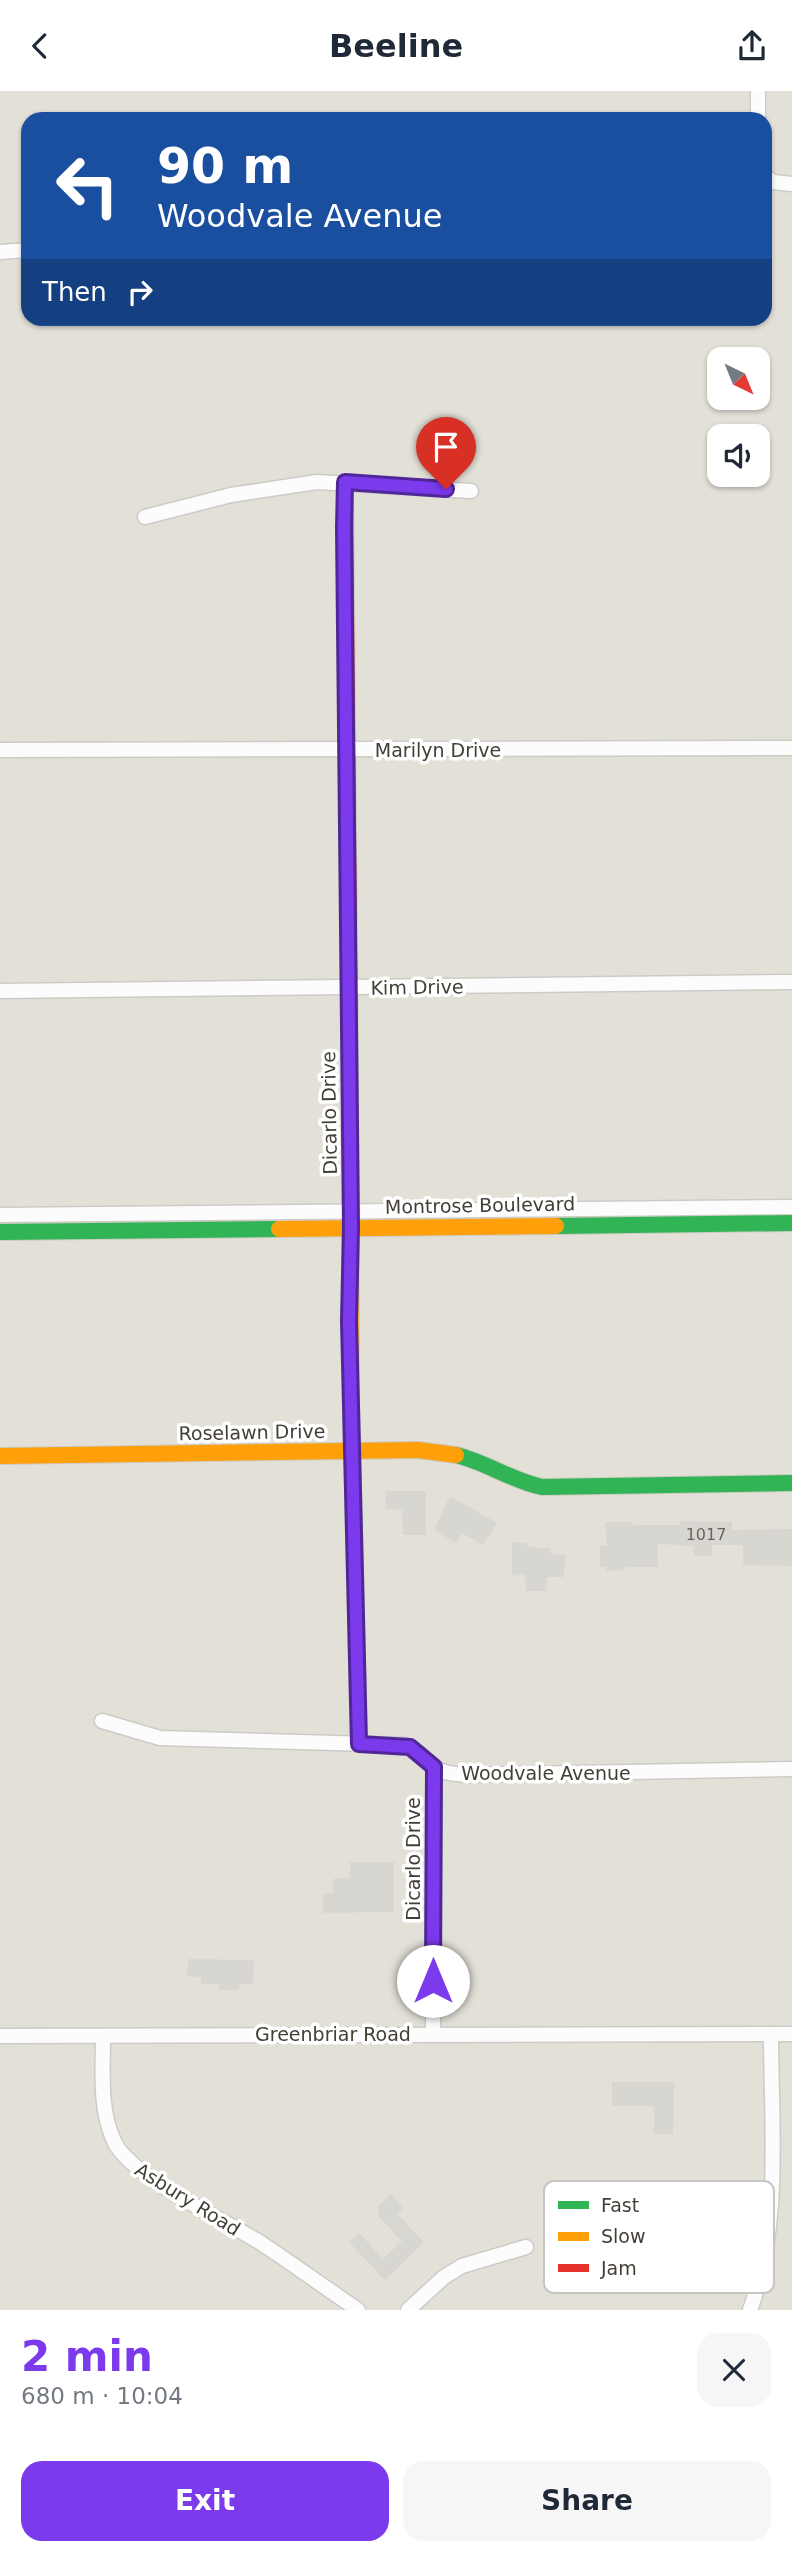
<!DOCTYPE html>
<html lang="en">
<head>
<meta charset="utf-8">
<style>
	:root { --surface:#fff; --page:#f6f6f7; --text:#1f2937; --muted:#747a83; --accent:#7c3aed }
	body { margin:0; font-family:"DejaVu Sans",sans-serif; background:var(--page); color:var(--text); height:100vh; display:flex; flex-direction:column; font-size:26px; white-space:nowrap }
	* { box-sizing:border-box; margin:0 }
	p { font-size:23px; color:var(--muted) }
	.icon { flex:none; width:38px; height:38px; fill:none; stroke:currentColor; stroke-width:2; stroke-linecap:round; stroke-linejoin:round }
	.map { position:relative; height:2219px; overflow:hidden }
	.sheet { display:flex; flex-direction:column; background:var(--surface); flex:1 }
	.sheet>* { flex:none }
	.guide { position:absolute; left:21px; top:21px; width:751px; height:214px; border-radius:21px; box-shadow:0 2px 5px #0004; background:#1a4fa0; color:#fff; overflow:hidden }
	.needle { width:46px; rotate:137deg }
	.fabs { position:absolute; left:707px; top:256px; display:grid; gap:14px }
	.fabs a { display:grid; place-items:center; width:63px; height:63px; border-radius:14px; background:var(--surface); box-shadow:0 2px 5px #0004; font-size:35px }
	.pin { position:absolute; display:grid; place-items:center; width:60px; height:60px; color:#fff; margin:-72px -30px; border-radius:50% 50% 50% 0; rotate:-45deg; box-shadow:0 0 7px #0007 }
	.pin .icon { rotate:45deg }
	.me { position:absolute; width:77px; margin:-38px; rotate:0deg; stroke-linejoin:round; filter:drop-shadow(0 0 5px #0008) }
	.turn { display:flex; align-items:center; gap:24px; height:147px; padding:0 21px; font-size:32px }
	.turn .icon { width:91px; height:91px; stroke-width:2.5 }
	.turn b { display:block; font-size:49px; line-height:60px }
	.then { display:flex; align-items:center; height:66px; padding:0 21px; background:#0003; gap:14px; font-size:26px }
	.round { display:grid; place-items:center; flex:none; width:74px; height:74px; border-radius:21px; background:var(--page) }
	.head { display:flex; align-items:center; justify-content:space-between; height:119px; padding:0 21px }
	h1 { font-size:42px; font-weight:800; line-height:52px; color:var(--accent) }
	.primary-button { display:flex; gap:14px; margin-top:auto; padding:14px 21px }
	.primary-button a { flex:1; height:80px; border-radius:21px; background:var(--accent); color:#fff; font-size:28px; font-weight:800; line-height:80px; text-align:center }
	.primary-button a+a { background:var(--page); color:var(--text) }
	header { display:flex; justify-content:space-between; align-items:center; height:91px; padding:0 21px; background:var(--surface); font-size:32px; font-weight:800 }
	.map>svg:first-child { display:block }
	.residential { fill:#e2e0d7; fill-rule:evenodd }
	.building { fill:#d8d6d1 }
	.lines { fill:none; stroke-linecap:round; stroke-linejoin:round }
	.street-casing { stroke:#cccbc7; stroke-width:17 }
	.fast-casing { stroke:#cdcbc1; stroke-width:18 }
	.slow-casing { stroke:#cdcbc1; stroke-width:18 }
	.jam-casing { stroke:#cdcbc1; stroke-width:18 }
	.street { stroke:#fdfcfc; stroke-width:14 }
	.fast { stroke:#30b455; stroke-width:16 }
	.slow { stroke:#ff9f0a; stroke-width:16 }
	.jam { stroke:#e5322d; stroke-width:16 }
	.route-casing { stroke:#51269a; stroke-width:18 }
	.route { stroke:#7c3aed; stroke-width:12 }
	.labels { text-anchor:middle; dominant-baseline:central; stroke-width:7; stroke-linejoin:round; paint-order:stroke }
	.number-label { font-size:16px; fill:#69665e }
	.street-label { font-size:19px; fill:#433f36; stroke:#fff }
	.key { fill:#fff; stroke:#c7c5c3; stroke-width:2 }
	.key-label { font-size:19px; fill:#433f36 }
</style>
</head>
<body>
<header><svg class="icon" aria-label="back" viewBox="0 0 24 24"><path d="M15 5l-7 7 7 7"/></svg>Beeline<svg class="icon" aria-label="share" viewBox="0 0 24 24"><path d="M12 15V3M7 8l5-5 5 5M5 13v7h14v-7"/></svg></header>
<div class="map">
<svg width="792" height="2219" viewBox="0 0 792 2219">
	<rect width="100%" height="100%" fill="#efeee9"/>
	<path class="residential" d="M0 0H792V2219H0ZM28 28H765V228H28ZM719 268H758V306H719ZM719 345H758V383H719Z"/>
	<g class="building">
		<polygon points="385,1400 426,1400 426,1444 403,1444 402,1419 386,1418"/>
		<polygon points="450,1405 497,1432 483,1454 462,1442 456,1452 434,1439"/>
		<polygon points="680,1430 732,1431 732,1439 792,1438 792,1475 743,1474 743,1454 712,1454 712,1465 694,1465 694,1455 658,1453 658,1476 625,1476 624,1479 606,1480 607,1476 600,1476 600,1455 607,1455 605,1431 632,1431 633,1434 680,1434"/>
		<polygon points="512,1451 527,1452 527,1456 550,1457 551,1463 565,1464 564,1486 547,1486 546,1500 526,1500 525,1483 512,1485"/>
		<polygon points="350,1771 394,1771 394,1821 323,1822 323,1803 333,1802 333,1788 350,1787"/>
		<polygon points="188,1868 254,1869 253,1893 239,1893 238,1899 219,1899 219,1893 201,1893 201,1886 187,1885"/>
		<polygon points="612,1991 674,1991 673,2043 654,2043 654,2015 612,2015"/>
		<polygon points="391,2103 403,2117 397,2123 424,2151 385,2189 349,2151 359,2142 383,2168 402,2150 379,2126 378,2116"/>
	</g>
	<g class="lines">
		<g class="street-casing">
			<g id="street">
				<polyline points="758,0 758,28"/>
				<polyline points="765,85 773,91 792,93"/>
				<polyline points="0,161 28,159"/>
				<polyline points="145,426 231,404 317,391 471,400"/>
				<polyline points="0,659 792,657"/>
				<polyline points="0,900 792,891"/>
				<polyline points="0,1124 792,1116"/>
				<path d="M102 1630 160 1647 405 1654C417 1658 423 1667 432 1675 442 1682 453 1683 465 1684L792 1678"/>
				<polyline points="433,1943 434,1677"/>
				<polyline points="0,1945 792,1943"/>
				<path d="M103 1945C103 1979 99 2018 114 2050 129 2085 226 2130 261 2152 294 2174 326 2197 358 2219"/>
				<polyline points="408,2219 444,2186 462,2175 526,2156"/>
				<path d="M750 2219C782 2133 771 2034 771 1943"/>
			</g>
		</g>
		<g class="fast-casing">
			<g id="fast">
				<polyline points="556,1135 792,1132"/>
				<polyline points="0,1141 279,1138"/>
				<path d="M456 1364C486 1371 512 1390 542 1396L792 1392"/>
			</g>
		</g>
		<g class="slow-casing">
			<g id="slow">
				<polyline points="350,972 351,1313"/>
				<polyline points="279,1138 556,1135"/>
				<polyline points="0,1365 418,1359 456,1364"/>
			</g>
		</g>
		<g class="jam-casing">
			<g id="jam">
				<polyline points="345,391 350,972"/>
				<polyline points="351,1313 359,1653"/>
			</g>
		</g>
		<use href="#street" class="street"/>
		<use href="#fast" class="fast"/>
		<use href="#slow" class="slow"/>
		<use href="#jam" class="jam"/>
	</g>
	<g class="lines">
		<g class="route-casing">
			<polyline id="route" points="433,1890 434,1676 410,1656 359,1653 349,1230 351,1136 344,437 345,391 446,398"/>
		</g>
		<use href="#route" class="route"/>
	</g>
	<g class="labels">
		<g class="number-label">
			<text x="706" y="1443">1017</text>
		</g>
		<g class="street-label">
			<text x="438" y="659">Marilyn Drive</text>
			<text transform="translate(417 896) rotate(-1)">Kim Drive</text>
			<text transform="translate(329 1022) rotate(-91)">Dicarlo Drive</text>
			<text transform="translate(480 1114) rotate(-1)">Montrose Boulevard</text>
			<text transform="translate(252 1341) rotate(-1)">Roselawn Drive</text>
			<text x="546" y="1682">Woodvale Avenue</text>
			<text transform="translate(413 1768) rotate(-90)">Dicarlo Drive</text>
			<text x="333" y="1943">Greenbriar Road</text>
			<text transform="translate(188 2108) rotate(32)">Asbury Road</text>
		</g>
	</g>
	<rect x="544" y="2090" width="230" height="112" rx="10" class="key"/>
	<rect x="558" y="2110" width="31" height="8" fill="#30b455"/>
	<rect x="558" y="2141" width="31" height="9" fill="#ff9f0a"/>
	<rect x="558" y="2173" width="31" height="8" fill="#e5322d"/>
	<g class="key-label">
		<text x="601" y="2121">Fast</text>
		<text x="601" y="2152">Slow</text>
		<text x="601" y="2184">Jam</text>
	</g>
</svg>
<div class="fabs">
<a><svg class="needle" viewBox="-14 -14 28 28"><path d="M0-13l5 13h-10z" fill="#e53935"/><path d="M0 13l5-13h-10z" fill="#747a83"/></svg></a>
<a><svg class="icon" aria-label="sound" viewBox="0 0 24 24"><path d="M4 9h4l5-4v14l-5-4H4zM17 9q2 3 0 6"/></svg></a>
</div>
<div class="pin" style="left:446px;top:398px;background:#d93025"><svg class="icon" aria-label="arrive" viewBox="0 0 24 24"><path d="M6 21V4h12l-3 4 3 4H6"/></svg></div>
<svg class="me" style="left:433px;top:1890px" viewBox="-20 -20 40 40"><circle r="19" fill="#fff"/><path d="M0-13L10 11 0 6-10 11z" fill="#7c3aed"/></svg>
<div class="guide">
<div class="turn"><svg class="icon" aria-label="left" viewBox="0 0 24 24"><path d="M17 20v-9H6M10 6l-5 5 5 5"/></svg><div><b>90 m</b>Woodvale Avenue</div></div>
<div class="then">Then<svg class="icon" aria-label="right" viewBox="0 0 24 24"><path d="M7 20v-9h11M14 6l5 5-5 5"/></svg></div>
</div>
</div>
<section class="sheet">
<div class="head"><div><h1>2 min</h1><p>680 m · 10:04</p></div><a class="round"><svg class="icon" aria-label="close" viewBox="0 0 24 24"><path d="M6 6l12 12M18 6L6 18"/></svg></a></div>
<div class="primary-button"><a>Exit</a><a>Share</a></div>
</section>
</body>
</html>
